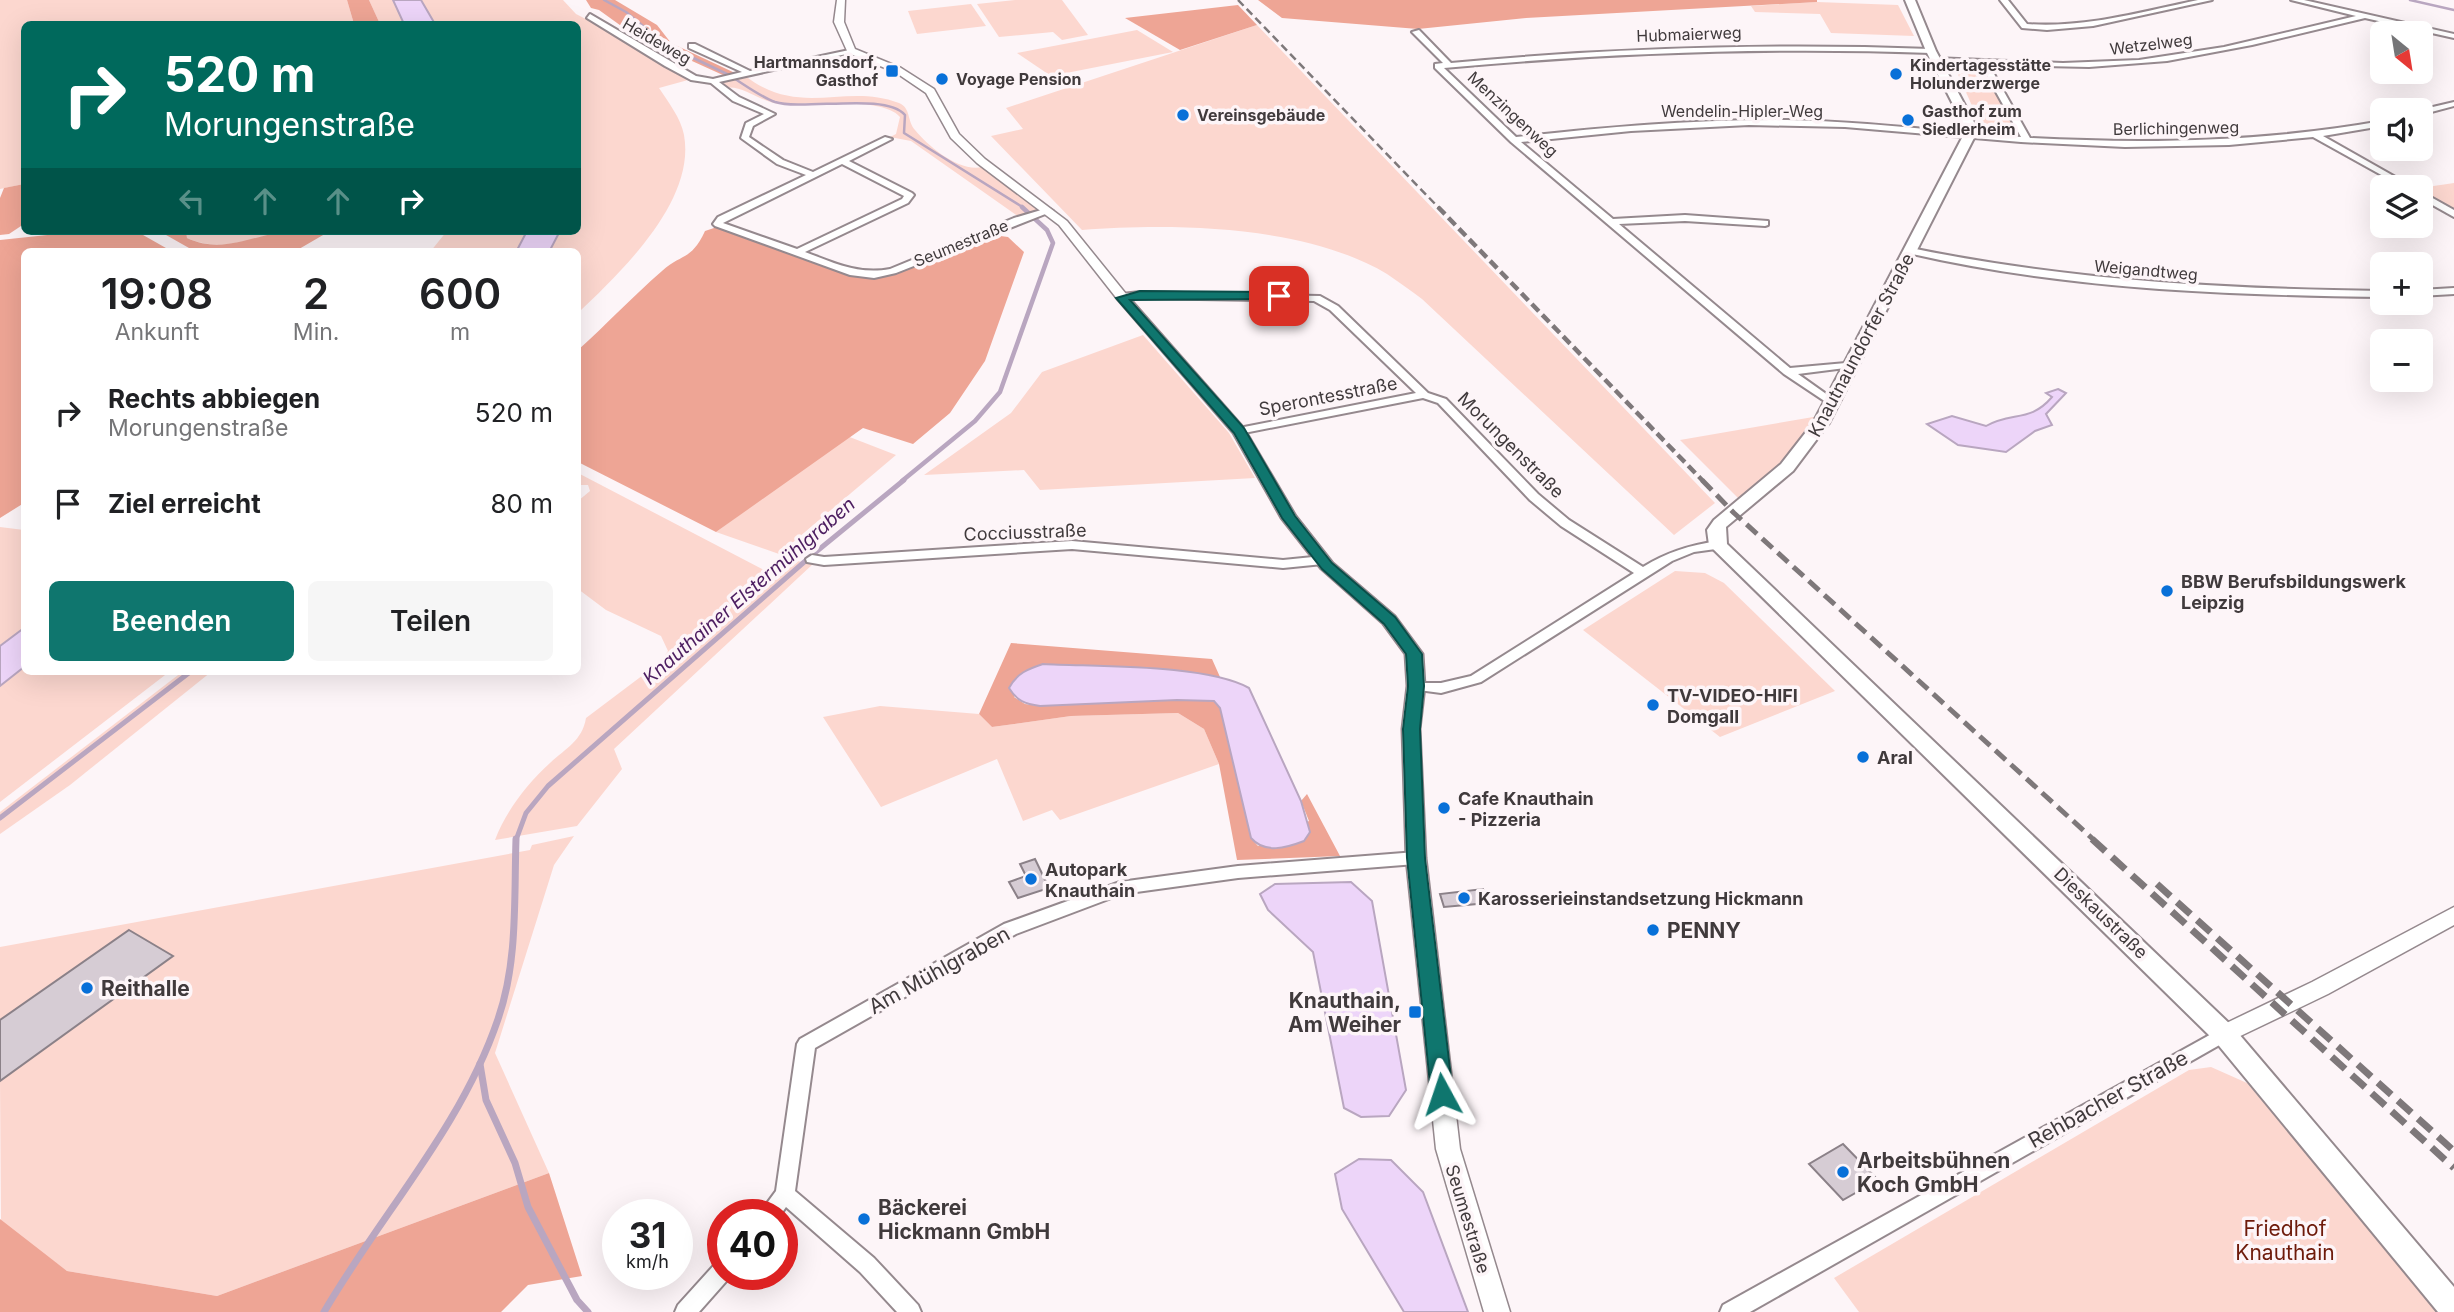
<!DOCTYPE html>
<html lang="de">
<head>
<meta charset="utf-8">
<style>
	:root { --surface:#fff; --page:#f6f6f6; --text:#202124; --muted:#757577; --accent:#0f766e }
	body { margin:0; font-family:Inter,sans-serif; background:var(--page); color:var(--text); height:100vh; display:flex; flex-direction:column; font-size:26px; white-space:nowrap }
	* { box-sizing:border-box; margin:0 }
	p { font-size:23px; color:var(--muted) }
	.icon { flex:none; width:38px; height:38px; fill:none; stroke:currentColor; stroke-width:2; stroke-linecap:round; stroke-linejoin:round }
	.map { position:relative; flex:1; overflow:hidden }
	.panel { position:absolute; left:21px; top:248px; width:560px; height:427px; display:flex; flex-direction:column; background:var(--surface); border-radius:10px; box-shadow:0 7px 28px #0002 }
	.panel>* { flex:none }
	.guide { position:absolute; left:21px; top:21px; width:560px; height:214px; border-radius:10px; box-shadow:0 7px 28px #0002; background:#00695c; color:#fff; overflow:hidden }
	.needle { width:46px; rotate:150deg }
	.buttons { position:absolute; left:2370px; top:21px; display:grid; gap:14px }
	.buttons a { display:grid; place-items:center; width:63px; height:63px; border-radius:10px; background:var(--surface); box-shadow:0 7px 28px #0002; font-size:35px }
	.speed { position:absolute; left:602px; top:1199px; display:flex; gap:14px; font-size:35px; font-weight:700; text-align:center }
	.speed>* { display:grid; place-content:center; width:91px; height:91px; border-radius:50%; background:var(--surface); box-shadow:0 7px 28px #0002; line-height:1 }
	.speed small { font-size:18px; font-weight:400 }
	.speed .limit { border:10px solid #d22; background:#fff; color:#111 }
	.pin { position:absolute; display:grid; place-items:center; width:60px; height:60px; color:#fff; margin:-30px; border-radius:14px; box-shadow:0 4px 10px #0006 }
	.me { position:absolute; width:77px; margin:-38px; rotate:355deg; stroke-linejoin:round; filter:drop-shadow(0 0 5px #0008) }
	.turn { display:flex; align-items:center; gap:24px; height:147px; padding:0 28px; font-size:32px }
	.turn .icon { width:91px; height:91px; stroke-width:2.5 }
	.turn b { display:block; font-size:49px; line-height:60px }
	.lanes { display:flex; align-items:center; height:66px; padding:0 28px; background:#0003; justify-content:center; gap:35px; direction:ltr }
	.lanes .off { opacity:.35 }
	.eta { display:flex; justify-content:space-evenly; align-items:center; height:119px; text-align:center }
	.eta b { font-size:42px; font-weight:600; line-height:49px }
	.primary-button { display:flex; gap:14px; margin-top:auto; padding:14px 28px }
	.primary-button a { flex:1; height:80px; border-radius:10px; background:var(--accent); color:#fff; font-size:28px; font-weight:600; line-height:80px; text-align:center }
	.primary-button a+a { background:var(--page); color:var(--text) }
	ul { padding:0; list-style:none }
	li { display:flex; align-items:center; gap:21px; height:91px; padding:0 28px }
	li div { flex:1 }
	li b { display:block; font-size:26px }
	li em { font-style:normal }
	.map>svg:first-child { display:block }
	.green { fill:#fcd7cf }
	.forest { fill:#eea595 }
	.water { fill:#edd5f9; stroke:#b9a6c0; stroke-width:2 }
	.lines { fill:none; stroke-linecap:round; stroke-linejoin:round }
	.stream-far3 { stroke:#b9a6c0; stroke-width:2.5 }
	.stream-far2 { stroke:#b9a6c0; stroke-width:4.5 }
	.stream-far1 { stroke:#b9a6c0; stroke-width:5 }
	.stream { stroke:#b9a6c0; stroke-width:7 }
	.building { fill:#d6ccd4; stroke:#8b8188; stroke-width:2 }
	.minor-casing { stroke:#95898e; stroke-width:4 }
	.tertiary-casing { stroke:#95898e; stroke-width:3 }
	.secondary-casing { stroke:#95898e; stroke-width:4 }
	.minor { fill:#fff; fill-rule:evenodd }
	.tertiary { fill:#fff; fill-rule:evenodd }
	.secondary { fill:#fff; fill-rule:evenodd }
	.rail-far3 { stroke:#7e787a; stroke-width:2.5; stroke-dasharray:8 4.5; stroke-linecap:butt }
	.rail-far2 { stroke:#7e787a; stroke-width:4.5; stroke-dasharray:10 5; stroke-linecap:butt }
	.rail-far1 { stroke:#7e787a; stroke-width:5; stroke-dasharray:14 7; stroke-linecap:butt }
	.rail { stroke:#7e787a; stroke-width:7; stroke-dasharray:18 9; stroke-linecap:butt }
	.route { fill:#0f766e; stroke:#0a4d48; stroke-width:2 }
	.poi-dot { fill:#0870d8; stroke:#fdf5f8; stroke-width:2.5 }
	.labels { text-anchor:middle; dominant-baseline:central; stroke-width:7; stroke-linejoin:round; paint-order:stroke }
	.far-street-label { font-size:16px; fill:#403a3c; stroke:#fdf5f8 }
	.far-poi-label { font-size:16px; font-weight:bold; fill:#403a3c; stroke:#fdf5f8; text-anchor:start }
	.street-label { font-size:18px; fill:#403a3c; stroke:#fdf5f8 }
	.poi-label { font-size:18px; font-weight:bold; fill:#403a3c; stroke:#fdf5f8; text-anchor:start }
	.water-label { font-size:19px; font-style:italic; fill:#4c1d60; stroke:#fdf5f8 }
	.near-poi-label { font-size:21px; font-weight:bold; fill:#403a3c; stroke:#fdf5f8; text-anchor:start }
	.near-street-label { font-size:21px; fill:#403a3c; stroke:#fdf5f8 }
	.near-park-label { font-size:21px; fill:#6e1b0b; stroke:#fdf5f8 }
</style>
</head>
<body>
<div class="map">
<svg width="2454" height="1312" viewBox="0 0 2454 1312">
	<rect width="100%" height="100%" fill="#fdf5f8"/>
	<g class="green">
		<polygon points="0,0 347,0 354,24 24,24 24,184 0,189"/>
		<polygon points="369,0 393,0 404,24 380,24"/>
		<path d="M421 0H563L576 14 623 38 688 80 659 88C668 102 681 118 684 135 696 201 621 272 578 313V252H549L560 231H578V24H435Z"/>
		<polygon points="1015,0 1062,0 1088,35 1062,40 1053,32 999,37 977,4"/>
		<polygon points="1817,2 1898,5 1914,36 1831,33 1820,14 1755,12 1751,6"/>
		<polygon points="971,4 986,26 917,34 908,11"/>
		<path d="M1257 25 1715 503 1674 535 1422 299C1411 291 1399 282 1387 274 1306 225 1174 223 1082 230L991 136 1023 129 1006 108Z"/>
		<polygon points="1137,30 1173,52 1051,76 1017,53"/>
		<polygon points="1953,63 1984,68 2021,136 1985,135"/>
		<path d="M744 75C799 119 845 82 899 103 911 108 907 121 915 130 929 147 959 172 982 167L1039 208 1034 213 1019 217 911 141 890 137 896 134 900 117C883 96 808 105 782 104 762 104 743 84 725 88L722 85 726 79Z"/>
		<polygon points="2454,183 2454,210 2420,194 2420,188"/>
		<path d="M186 231H286C252 239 220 253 187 238Z"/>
		<polygon points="447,231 527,231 516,252 430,252"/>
		<polygon points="1143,335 1229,433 1255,478 1040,490 1024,470 924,475 1011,413 1042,372"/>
		<polygon points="1819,416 1785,463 1740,500 1680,440"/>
		<polygon points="847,436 896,455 779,554 716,532"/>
		<path d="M578 473 764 570 792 560 813 564 614 749 622 769 577 826 495 840C506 811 527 784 550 763 566 748 582 741 586 718L659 663 668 651 661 636 606 610 578 589V501L590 491 588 485H578Z"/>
		<polygon points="0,527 24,530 24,628 0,646"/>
		<polygon points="1675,571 1705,573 1724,583 1835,691 1720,737 1583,630"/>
		<polygon points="24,667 24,672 169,672 0,802 0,686"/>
		<polygon points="182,672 211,672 70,785 0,834 0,812"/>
		<polygon points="880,706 979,714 992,727 1071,716 1178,713 1204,729 1219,764 1060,820 1052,810 1023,821 997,759 881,807 823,717"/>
		<polygon points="574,836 554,865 495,1053 549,1173 217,1296 67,1271 1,1222 0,1081 173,956 129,930 0,1020 0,947 530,850 532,845"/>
		<polygon points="2211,1067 2247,1083 2441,1312 1859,1312 1834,1278 2189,1070"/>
	</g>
	<g class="forest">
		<polygon points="347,0 369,0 380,24 354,24"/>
		<polygon points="586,0 615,0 657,25 671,43 735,73 725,76 670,51 634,29 624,28 599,10 591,8"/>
		<polygon points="1258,0 1817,0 1817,2 1526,18 1418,29 1282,18"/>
		<polygon points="1238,5 1257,25 1180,50 1125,18"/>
		<polygon points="24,184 24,224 9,234 0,235 0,198 4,188"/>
		<path d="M717 227 863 277H873L993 235 1008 237 1024 252 985 361 950 413 913 444 863 428 716 532 578 462V350C606 325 633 296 662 271 682 253 691 261 705 231Z"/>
		<polygon points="85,231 136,231 173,252 24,252 24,503 0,518 0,240"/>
		<path d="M159 231H186L187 238C221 254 250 237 285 231 299 229 315 231 330 231L299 249 287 252H214L218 249 189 248Z"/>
		<polygon points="1011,643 1212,659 1220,677 1043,664 1014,697 1025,704 1040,706 1177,700 1214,701 1220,708 1251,838 1258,846 1309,821 1301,801 1307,794 1340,856 1237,860 1219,764 1204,729 1178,713 1071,716 992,727 979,714"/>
		<polygon points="549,1173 582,1276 528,1285 501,1312 0,1312 0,1219 67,1271 217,1296"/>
	</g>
	<g class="water">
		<polygon points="393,0 421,0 435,24 404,24"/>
		<polygon points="527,231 560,231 549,252 516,252"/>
		<path d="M2058 389 2066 393 2046 414 2052 425 2035 431 2006 452 1958 445 1927 424 1952 416 1986 426C2012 411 2030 423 2052 397L2046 393Z"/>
		<polygon points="24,628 24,667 0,686 0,646"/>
		<path d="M1043 664C1098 667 1205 664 1249 688L1301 801 1310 832 1304 841C1286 848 1265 854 1251 838L1220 708 1214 701 1177 700 1040 706C1025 704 1017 701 1009 688 1017 673 1028 669 1043 664Z"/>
		<polygon points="1351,882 1372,901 1406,1090 1389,1116 1361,1117 1344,1108 1313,952 1268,910 1260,894 1275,884"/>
		<polygon points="1359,1159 1391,1160 1423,1192 1468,1312 1404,1312 1342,1209 1335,1174"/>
	</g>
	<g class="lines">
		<g class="stream-far3">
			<polyline points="604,0 626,12 666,45 729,75"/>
			<polyline points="2410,0 2454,10"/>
			<path d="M732 77C745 85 761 97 775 102 804 111 886 92 905 115L904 133 1024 208"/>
		</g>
		<polyline class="stream-far2" points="902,481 975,421 1000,392 1053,243 1047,230 1022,207"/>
		<g class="stream-far1">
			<polyline points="0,818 190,672"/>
			<polyline points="516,840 526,813 548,786 811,556 904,480"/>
		</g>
		<g class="stream">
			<polyline points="480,1064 486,1100 515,1163 528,1207 577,1300 588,1312"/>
			<path d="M324 1312C381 1214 461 1128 498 1019 518 962 514 898 516 839"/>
		</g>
	</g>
	<g class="building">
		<polygon points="1035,859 1049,888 1018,898 1009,882 1026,876 1020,864"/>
		<polygon points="1483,889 1488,903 1444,907 1440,894"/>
		<polygon points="129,930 173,956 0,1081 0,1020"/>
		<polygon points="1843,1144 1878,1180 1843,1200 1809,1164"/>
	</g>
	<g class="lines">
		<g class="minor-casing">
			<g id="minor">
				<path d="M2000 0H2008L2027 24C2086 28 2141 12 2198 0H2212L2093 26 2047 30 2022 28Z"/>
				<path d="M2291 0H2304L2454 34V38L2365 18 2252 45 2167 61 2089 67 1989 65 2030 138C2148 144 2264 142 2382 121V126L2323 136 2413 187H2403L2313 137 2229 145 2125 147 2021 142 1845 127 1749 125 1631 131 1521 142 1613 219 1685 215 1768 221V225L1765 226 1685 221 1619 224 1790 368 1857 362 1858 364 1853 367 1798 374 1836 401V405L1832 406 1784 374 1511 142 1435 68V64L1443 63 1412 32 1419 30 1451 63C1611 48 1770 43 1931 49L1935 51 1931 53C1768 47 1607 53 1444 68L1516 137C1606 127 1696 119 1787 120 1865 121 1943 132 2021 137L1981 65 1936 62H1933V58L2063 63 2139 60 2224 47 2356 16Z"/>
				<path d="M590 14 696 76 713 79 742 72 689 48V44H695L750 71 854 49V53H851L719 82 739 97 775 114 753 126 749 137 783 160 813 172 885 137 892 139 849 161 912 193 914 195 908 203 805 252C834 263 859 275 890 269L1014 218 1048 208 1053 211 896 273 874 278 850 275 715 226 713 224 718 217 806 175 777 164 741 138 746 123 764 114 733 101 711 83 691 80 665 66 587 18ZM842 164 904 196 902 199 797 249 723 223Z"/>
				<polygon points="2454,102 2454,106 2420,115 2420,110"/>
				<polygon points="2420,191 2454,210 2454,217 2420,198"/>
				<path d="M1911 248C2067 280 2223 289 2382 291V297C2223 295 2063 289 1908 253V249Z"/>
				<polygon points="2454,288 2454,294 2420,296 2420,290"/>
				<path d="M1140 292 1320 296 1338 306 1428 393 1446 399 1538 494 1569 520 1643 567C1667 552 1690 545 1718 541L1724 545 1723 548 1694 552 1672 561 1481 682 1441 693 1411 689 1409 686 1411 683H1441L1471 676 1634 573 1561 526 1530 500 1438 403 1423 398 1239 434 1235 433V429L1239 428 1416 393 1330 310 1314 301 1140 298 1122 300 1117 297 1122 294Z"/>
				<polygon points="1072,541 1283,560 1323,556 1329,560 1323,564 1283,568 1072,549 824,565 807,562 806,559 812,555 824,557"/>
				<polygon points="1416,852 1422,854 1424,858 1422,862 1416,864 1238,878 1122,894 1016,934 815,1048 795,1191 874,1258 918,1305 921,1312 897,1312 860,1272 786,1207 781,1214 759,1214 776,1191 797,1044 800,1039 1004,924 1120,882 1238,866"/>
				<polygon points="2224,1027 2230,1029 2233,1034 2230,1039 1750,1312 1720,1312 1723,1305"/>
				<polygon points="723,1261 723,1274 731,1274 730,1277 699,1312 675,1312 678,1305 716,1263"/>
			</g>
		</g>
		<g class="tertiary-casing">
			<g id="tertiary">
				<polygon points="837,0 845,0 844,22 855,49 901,68 934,89 959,134 985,159 1067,221 1126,294 1244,428 1296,516 1333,563 1395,616 1423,654 1425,686 1420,729 1426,858 1460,1149 1510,1312 1484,1312 1436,1149 1406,858 1402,729 1407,686 1405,654 1383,624 1321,569 1281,518 1233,433 1118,300 1059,225 977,163 951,138 926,93 895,72 848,53 834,22"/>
				<polygon points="2454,907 2454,925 2328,994 2232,1040 2224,1043 2216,1040 2213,1034 2216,1028 2312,982"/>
			</g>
		</g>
		<g class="secondary-casing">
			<polygon id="secondary" points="1905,0 1915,0 1936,51 1976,126 1975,136 1829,423 1793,471 1726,527 1727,544 2233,1027 2454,1287 2454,1312 2438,1312 2215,1041 1709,545 1707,530 1714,520 1781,464 1813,423 1963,136 1964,126 1926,51"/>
		</g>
		<use href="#minor" class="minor"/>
		<use href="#tertiary" class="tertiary"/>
		<use href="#secondary" class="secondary"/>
		<polyline class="rail-far3" points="1238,0 1439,208"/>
		<polyline class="rail-far2" points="1438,207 1703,481"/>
		<polyline class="rail-far1" points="1702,480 1734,513 2094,840"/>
		<g class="rail">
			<polyline points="2092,839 2454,1168"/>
			<polyline points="2157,884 2454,1151"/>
		</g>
	</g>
	<polygon class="route" points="1140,291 1279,292 1285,296 1279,299 1130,300 1244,428 1295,516 1332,563 1395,617 1422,654 1424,686 1420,729 1425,858 1453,1094 1450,1100 1442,1102 1434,1100 1431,1094 1407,858 1403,729 1408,686 1406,654 1384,624 1322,569 1282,518 1234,433 1116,298"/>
	<g class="poi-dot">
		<rect x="885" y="64" width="14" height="14" rx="3.5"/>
		<circle cx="1896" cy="74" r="7"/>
		<circle cx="942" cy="79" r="7"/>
		<circle cx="1183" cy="115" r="7"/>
		<circle cx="1908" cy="120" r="7"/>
		<circle cx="2167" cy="591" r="7"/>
		<circle cx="1653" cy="705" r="7"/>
		<circle cx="1863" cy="757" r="7"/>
		<circle cx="1444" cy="808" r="7"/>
		<circle cx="1031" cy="879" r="7"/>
		<circle cx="1464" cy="898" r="7"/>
		<circle cx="1653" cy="930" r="7"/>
		<circle cx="87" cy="988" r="7"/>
		<rect x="1408" y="1005" width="14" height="14" rx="3.5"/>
		<circle cx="1843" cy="1172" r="7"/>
		<circle cx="864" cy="1219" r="7"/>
	</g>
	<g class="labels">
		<g class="far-street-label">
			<text transform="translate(1689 34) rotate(-2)">Hubmaierweg</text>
			<text transform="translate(657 41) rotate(30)">Heideweg</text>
			<text transform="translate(2151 44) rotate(-7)">Wetzelweg</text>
			<text x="1742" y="111">Wendelin-Hipler-Weg</text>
			<text transform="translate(1513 114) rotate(43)">Menzingenweg</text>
			<text transform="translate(2176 128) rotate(-1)">Berlichingenweg</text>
			<text transform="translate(961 243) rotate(-22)">Seumestraße</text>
			<text transform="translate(2146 270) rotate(5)">Weigandtweg</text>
		</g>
		<g class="far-poi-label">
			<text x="878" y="62" text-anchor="end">Hartmannsdorf,<tspan x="878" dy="18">Gasthof</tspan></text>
			<text x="1910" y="65">Kindertagesstätte<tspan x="1910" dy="18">Holunderzwerge</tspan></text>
			<text x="956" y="79">Voyage Pension</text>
			<text x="1922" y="111">Gasthof zum<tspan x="1922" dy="18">Siedlerheim</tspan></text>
			<text x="1197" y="115">Vereinsgebäude</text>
		</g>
		<g class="street-label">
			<text transform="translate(1861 345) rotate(-62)">Knautnaundorfer Straße</text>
			<text transform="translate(1328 396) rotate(-11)">Sperontesstraße</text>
			<text transform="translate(1511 445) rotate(45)">Morungenstraße</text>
			<text transform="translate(1025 532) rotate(-2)">Cocciusstraße</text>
			<text transform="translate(2101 913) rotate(44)">Dieskaustraße</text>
			<text transform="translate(1468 1219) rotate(73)">Seumestraße</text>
		</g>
		<g class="poi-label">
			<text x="2181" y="581">BBW Berufsbildungswerk<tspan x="2181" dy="21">Leipzig</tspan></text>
			<text x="1667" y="695">TV-VIDEO-HIFI<tspan x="1667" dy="21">Domgall</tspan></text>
			<text x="1877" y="757">Aral</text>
			<text x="1458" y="798">Cafe Knauthain<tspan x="1458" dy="21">- Pizzeria</tspan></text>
			<text x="1045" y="869">Autopark<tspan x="1045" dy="21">Knauthain</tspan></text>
			<text x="1478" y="898">Karosserieinstandsetzung Hickmann</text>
		</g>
		<g class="water-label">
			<text transform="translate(749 591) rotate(-41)">Knauthainer Elstermühlgraben</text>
		</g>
		<g class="near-poi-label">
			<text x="1667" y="930">PENNY</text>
			<text x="101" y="988">Reithalle</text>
			<text x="1401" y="1000" text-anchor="end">Knauthain,<tspan x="1401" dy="24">Am Weiher</tspan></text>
			<text x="1857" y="1160">Arbeitsbühnen<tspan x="1857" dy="24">Koch GmbH</tspan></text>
			<text x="878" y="1207">Bäckerei<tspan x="878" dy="24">Hickmann GmbH</tspan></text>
		</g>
		<g class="near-street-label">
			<text transform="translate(939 970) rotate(-29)">Am Mühlgraben</text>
			<text transform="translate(2108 1099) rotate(-29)">Rehbacher Straße</text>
		</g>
		<g class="near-park-label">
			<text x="2285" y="1228">Friedhof<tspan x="2285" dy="24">Knauthain</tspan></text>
		</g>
	</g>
</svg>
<div class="buttons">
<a><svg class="needle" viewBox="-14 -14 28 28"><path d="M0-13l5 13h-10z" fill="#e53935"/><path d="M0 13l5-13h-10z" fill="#757577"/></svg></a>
<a><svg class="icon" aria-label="sound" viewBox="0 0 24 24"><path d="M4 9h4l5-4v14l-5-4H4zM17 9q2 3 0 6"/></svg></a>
<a><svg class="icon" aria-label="layers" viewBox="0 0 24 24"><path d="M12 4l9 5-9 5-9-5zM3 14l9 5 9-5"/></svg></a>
<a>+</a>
<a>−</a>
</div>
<div class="speed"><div>31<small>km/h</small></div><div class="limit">40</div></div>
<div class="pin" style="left:1279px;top:296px;background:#d93025"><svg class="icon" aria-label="arrive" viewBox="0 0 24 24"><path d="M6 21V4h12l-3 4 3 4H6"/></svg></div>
<svg class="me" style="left:1442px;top:1094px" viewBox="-20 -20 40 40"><path d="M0-17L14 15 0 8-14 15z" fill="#0f766e" stroke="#fff" stroke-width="4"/></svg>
<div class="guide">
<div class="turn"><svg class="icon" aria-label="right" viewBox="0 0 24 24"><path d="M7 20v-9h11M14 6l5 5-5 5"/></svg><div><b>520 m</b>Morungenstraße</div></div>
<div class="lanes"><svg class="icon off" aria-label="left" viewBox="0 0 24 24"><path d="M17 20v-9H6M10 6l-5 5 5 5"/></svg><svg class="icon off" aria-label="ahead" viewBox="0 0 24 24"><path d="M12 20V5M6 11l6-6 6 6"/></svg><svg class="icon off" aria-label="ahead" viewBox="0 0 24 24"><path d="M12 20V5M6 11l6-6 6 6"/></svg><svg class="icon" aria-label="right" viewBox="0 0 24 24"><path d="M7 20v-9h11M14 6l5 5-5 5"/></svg></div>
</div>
<section class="panel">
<div class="eta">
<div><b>19:08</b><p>Ankunft</p></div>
<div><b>2</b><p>Min.</p></div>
<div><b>600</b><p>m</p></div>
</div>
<ul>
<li><svg class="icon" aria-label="right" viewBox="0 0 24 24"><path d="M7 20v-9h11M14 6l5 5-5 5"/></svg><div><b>Rechts abbiegen</b><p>Morungenstraße</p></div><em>520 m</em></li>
<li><svg class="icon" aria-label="arrive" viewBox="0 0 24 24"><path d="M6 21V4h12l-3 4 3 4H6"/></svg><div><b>Ziel erreicht</b></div><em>80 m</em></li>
</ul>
<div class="primary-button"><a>Beenden</a><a>Teilen</a></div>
</section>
</div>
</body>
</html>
